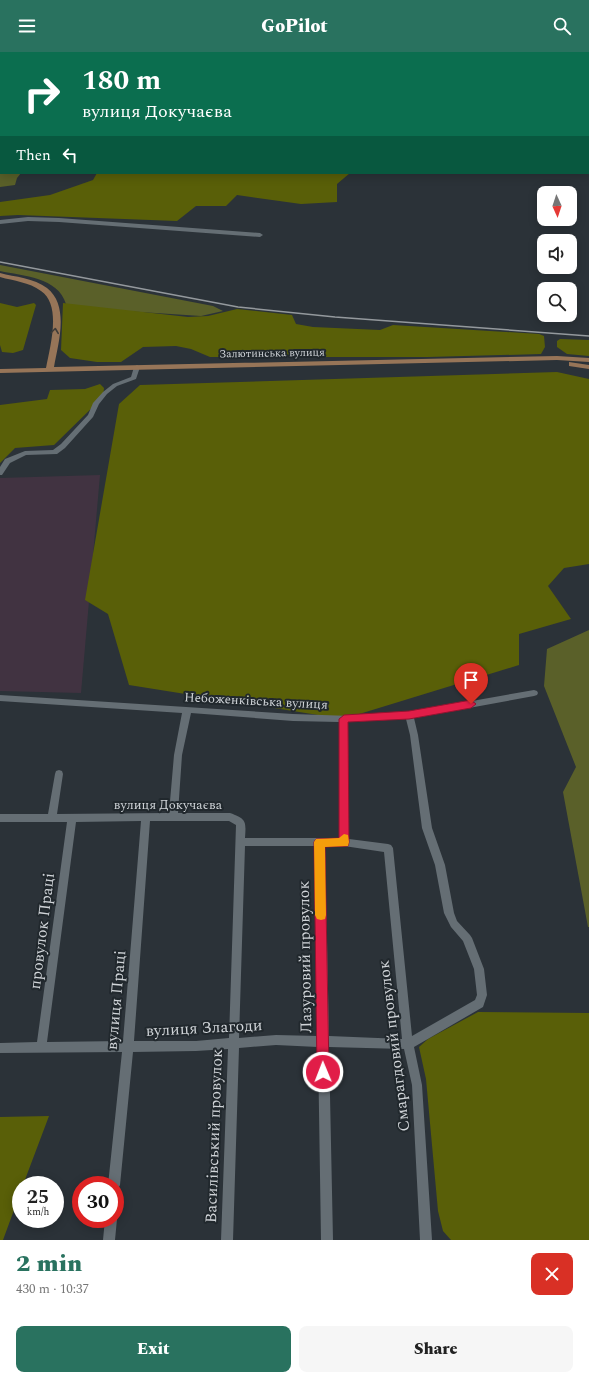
<!DOCTYPE html>
<html lang="en">
<head>
<meta charset="utf-8">
<style>
	:root { --surface:#fff; --page:#f6f6f6; --text:#222; --muted:#767676; --accent:#29725f }
	body { margin:0; font-family:Spectral,serif; background:var(--page); color:var(--text); height:100vh; display:flex; flex-direction:column; font-size:15px; white-space:nowrap }
	* { box-sizing:border-box; margin:0 }
	p { font-size:13px; color:var(--muted) }
	.icon { flex:none; width:22px; height:22px; fill:none; stroke:currentColor; stroke-width:2; stroke-linecap:round; stroke-linejoin:round }
	.map { position:relative; height:1188px; overflow:hidden }
	.drawer { display:flex; flex-direction:column; background:var(--surface); flex:1 }
	.drawer>* { flex:none }
	.banner { position:absolute; left:0px; top:0px; width:589px; height:122px; box-shadow:0 2px 10px #0003; background:#0b6e4f; color:#fff; overflow:hidden }
	.needle { width:26px; rotate:177deg }
	.tools { position:absolute; left:537px; top:134px; display:grid; gap:8px }
	.tools a { display:grid; place-items:center; width:40px; height:40px; border-radius:8px; background:var(--surface); box-shadow:0 2px 10px #0003; font-size:20px }
	.speed { position:absolute; left:12px; top:1124px; display:flex; gap:8px; font-size:20px; font-weight:700; text-align:center }
	.speed>* { display:grid; place-content:center; width:52px; height:52px; border-radius:50%; background:var(--surface); box-shadow:0 2px 10px #0003; line-height:1 }
	.speed small { font-size:10px; font-weight:400 }
	.speed .limit { border:6px solid #d22; background:#fff; color:#111 }
	.pin { position:absolute; display:grid; place-items:center; width:34px; height:34px; color:#fff; margin:-41px -17px; border-radius:50% 50% 50% 0; rotate:-45deg; box-shadow:0 0 4px #0007 }
	.pin .icon { rotate:45deg }
	.me { position:absolute; width:44px; margin:-22px; rotate:359deg; stroke-linejoin:round; filter:drop-shadow(0 0 3px #0008) }
	.turn { display:flex; align-items:center; gap:14px; height:84px; padding:0 16px; font-size:18px }
	.turn .icon { width:52px; height:52px; stroke-width:2.5 }
	.turn b { display:block; font-size:28px; line-height:34px }
	.then { display:flex; align-items:center; height:38px; padding:0 16px; background:#0003; gap:8px; font-size:15px }
	.round { display:grid; place-items:center; flex:none; width:42px; height:42px; border-radius:8px; background:var(--page) }
	.headline { display:flex; align-items:center; justify-content:space-between; height:68px; padding:0 16px }
	h1 { font-size:24px; font-weight:800; line-height:30px; color:var(--accent) }
	.cta { display:flex; gap:8px; margin-top:auto; padding:8px 16px }
	.cta a { flex:1; height:46px; border-radius:8px; background:var(--accent); color:#fff; font-size:16px; font-weight:800; line-height:46px; text-align:center }
	.cta a+a { background:var(--page); color:var(--text) }
	header { display:flex; justify-content:space-between; align-items:center; height:52px; padding:0 16px; background:var(--accent); color:#fff; font-size:18px; font-weight:800 }
	.map>svg:first-child { display:block }
	.industrial { fill:#413341 }
	.green { fill:#5a6029 }
	.forest { fill:#595f08 }
	.lines { fill:none; stroke-linecap:round; stroke-linejoin:round }
	.minor { fill:#656e74; fill-rule:evenodd }
	.major { fill:#977558; fill-rule:evenodd }
	.rail { stroke:#94999d; stroke-width:1.5 }
	.oneway { stroke:#3e3b38 }
	.route { fill:#e11d48; stroke:#92132f }
	.slow { fill:#f59e0b }
	.labels { text-anchor:middle; dominant-baseline:central; stroke-width:4; stroke-linejoin:round; paint-order:stroke }
	.far-street-label { font-size:11px; fill:#d0d4d8; stroke:#21282d }
	.street-label { font-size:13px; fill:#d0d4d8; stroke:#21282d }
	.near-street-label { font-size:16px; fill:#d0d4d8; stroke:#21282d }
</style>
</head>
<body>
<header><svg class="icon" aria-label="menu" viewBox="0 0 24 24"><path d="M4 6h16M4 12h16M4 18h16"/></svg>GoPilot<svg class="icon" aria-label="search" viewBox="0 0 24 24"><circle cx="10" cy="10" r="6"/><path d="M15 15l6 6"/></svg></header>
<div class="map">
<svg width="589" height="1188" viewBox="0 0 589 1188">
	<rect width="100%" height="100%" fill="#2b3238"/>
	<polygon class="industrial" points="100,423 81,641 0,639 0,426"/>
	<g class="green">
		<polygon points="0,0 134,0 1,1 0,41"/>
		<polygon points="0,73 1,121 21,121 17,126 15,133 0,135"/>
		<path d="M0 213 213 254 223 259 201 264 110 258 66 252C58 225 23 224 0 219Z"/>
		<polygon points="589,578 589,875 588,875 563,740 576,715 544,634 547,597"/>
	</g>
	<g class="forest">
		<polygon points="97,121 350,121 337,132 337,150 301,152 237,143 226,154 196,154 177,169 18,163 0,164 0,150 50,143 93,128"/>
		<polygon points="0,251 17,255 34,251 36,253 23,298 13,301 2,300 0,293"/>
		<polygon points="63,251 188,265 208,264 237,257 292,263 296,272 313,275 380,278 393,273 539,282 544,284 545,295 541,302 428,305 210,305 191,297 176,294 143,295 121,310 97,310 70,306 61,298"/>
		<polygon points="560,287 589,288 589,304 567,302 557,295 557,289"/>
		<polygon points="557,320 589,327 589,512 564,516 548,534 571,567 519,582 519,613 343,667 129,633 108,562 85,548 119,352 140,333"/>
		<polygon points="100,332 104,336 103,345 54,393 15,396 0,411 0,353 47,347 50,338 85,337"/>
		<polygon points="478,960 589,961 589,1188 451,1188 443,1179 438,1159 426,1027 419,995 428,987"/>
		<polygon points="49,1064 23,1133 21,1133 21,1139 3,1188 0,1188 0,1065"/>
	</g>
	<g class="lines">
		<g class="minor">
			<polygon points="563,0 571,0 572,1 564,1"/>
			<rect x="588" y="3" width="1" height="3"/>
			<polygon points="28,165 59,166 260,181 263,183 260,185 59,170 28,169 0,172 0,168"/>
			<polygon points="137,313 140,315 136,327 117,334 107,342 99,352 93,365 65,396 57,402 26,403 10,411 2,423 0,423 0,415 5,407 25,399 53,398 61,392 88,363 93,351 103,340 113,332 131,325 134,315"/>
			<path d="M534 638 537 639 538 641 537 643 534 644 414 666 418 683 432 776 445 813 454 861 457 869 470 883 472 886 484 917 487 943 483 955 414 995 422 1033 432 1188H420L412 1033 404 997 329 995 333 1188H321L318 995 276 993 239 996 233 1188H221L228 997 196 999 133 1000 120 1133 118 1137 115 1138V1133H108L122 1000 0 1001V991L37 990 67 770H0V762H48L55 722 56 719 59 718 62 719 63 722 57 762 169 761 174 703 182 661 0 649V643L293 662 351 664 410 660ZM191 661 293 669 339 670V786H245C246 770 247 767 230 761H178L182 703ZM406 667 410 683 422 776 435 813 444 861 451 875 463 889 474 917 477 943 475 948 412 984 393 796 391 793 388 792 349 787 347 670ZM141 769 123 989 47 990 76 770ZM150 769H229L236 773 229 986 196 989H134ZM245 794H315L318 984 276 983 239 986ZM325 794H344L384 800 402 987 329 984Z"/>
			<polygon points="115,1163 117,1167 115,1188 103,1188 105,1167 115,1167"/>
		</g>
		<g class="major">
			<polygon points="139,0 147,0 138,1"/>
			<rect x="0" y="41" width="1" height="4"/>
			<path d="M0 221C15 225 34 226 47 236 70 254 58 292 54 315L557 304 589 306V310L557 308 0 321V317L46 316C50 295 62 253 41 239 29 230 14 229 0 225Z"/>
			<polygon points="569,310 589,313 589,317 569,314"/>
		</g>
		<polyline class="rail" points="0,210 238,255 335,265 589,284"/>
	</g>
	<defs><path id="oneway-chevron" d="M-2-3.5L2.5 0L-2 3.5" fill="none" stroke-width="1.6" stroke-linecap="round" stroke-linejoin="round"/></defs>
	<use class="oneway" href="#oneway-chevron" transform="translate(55 279) rotate(-83)"/>
	<polygon class="route" points="471,648 476,652 471,656 409,667 348,670 349,790 348,794 325,795 329,1020 327,1024 323,1026 319,1024 317,1020 314,790 316,787 339,786 339,667 344,663 409,659"/>
	<polygon class="slow" points="344,782 348,783 349,790 348,794 325,795 326,863 325,867 321,868 317,867 315,863 314,790 316,787 339,786"/>
	<g class="labels">
		<g class="far-street-label">
			<text transform="translate(272 301) rotate(-1)">Залютинська вулиця</text>
		</g>
		<g class="street-label">
			<text transform="translate(256 649) rotate(3)">Небоженківська вулиця</text>
			<text x="168" y="753">вулиця Докучаєва</text>
		</g>
		<g class="near-street-label">
			<text transform="translate(42 879) rotate(-83)">провулок Праці</text>
			<text transform="translate(305 905) rotate(-91)">Лазуровий провулок</text>
			<text transform="translate(116 948) rotate(-85)">вулиця Праці</text>
			<text transform="translate(204 976) rotate(-3)">вулиця Злагоди</text>
			<text transform="translate(394 994) rotate(-97)">Смарагдовий провулок</text>
			<text transform="translate(214 1084) rotate(-88)">Василівський провулок</text>
		</g>
	</g>
</svg>
<div class="tools">
<a><svg class="needle" viewBox="-14 -14 28 28"><path d="M0-13l5 13h-10z" fill="#e53935"/><path d="M0 13l5-13h-10z" fill="#767676"/></svg></a>
<a><svg class="icon" aria-label="sound" viewBox="0 0 24 24"><path d="M4 9h4l5-4v14l-5-4H4zM17 9q2 3 0 6"/></svg></a>
<a><svg class="icon" aria-label="search" viewBox="0 0 24 24"><circle cx="10" cy="10" r="6"/><path d="M15 15l6 6"/></svg></a>
</div>
<div class="speed"><div>25<small>km/h</small></div><div class="limit">30</div></div>
<div class="pin" style="left:471px;top:652px;background:#d93025"><svg class="icon" aria-label="arrive" viewBox="0 0 24 24"><path d="M6 21V4h12l-3 4 3 4H6"/></svg></div>
<svg class="me" style="left:323px;top:1020px" viewBox="-20 -20 40 40"><circle r="17" fill="#e11d48" stroke="#fff" stroke-width="3"/><path d="M0-11L8 9 0 5-8 9z" fill="#fff"/></svg>
<div class="banner">
<div class="turn"><svg class="icon" aria-label="right" viewBox="0 0 24 24"><path d="M7 20v-9h11M14 6l5 5-5 5"/></svg><div><b>180 m</b>вулиця Докучаєва</div></div>
<div class="then">Then<svg class="icon" aria-label="left" viewBox="0 0 24 24"><path d="M17 20v-9H6M10 6l-5 5 5 5"/></svg></div>
</div>
</div>
<section class="drawer">
<div class="headline"><div><h1>2 min</h1><p>430 m · 10:37</p></div><a class="round" style="background:#d93025;color:#fff"><svg class="icon" aria-label="close" viewBox="0 0 24 24"><path d="M6 6l12 12M18 6L6 18"/></svg></a></div>
<div class="cta"><a>Exit</a><a>Share</a></div>
</section>
</body>
</html>
